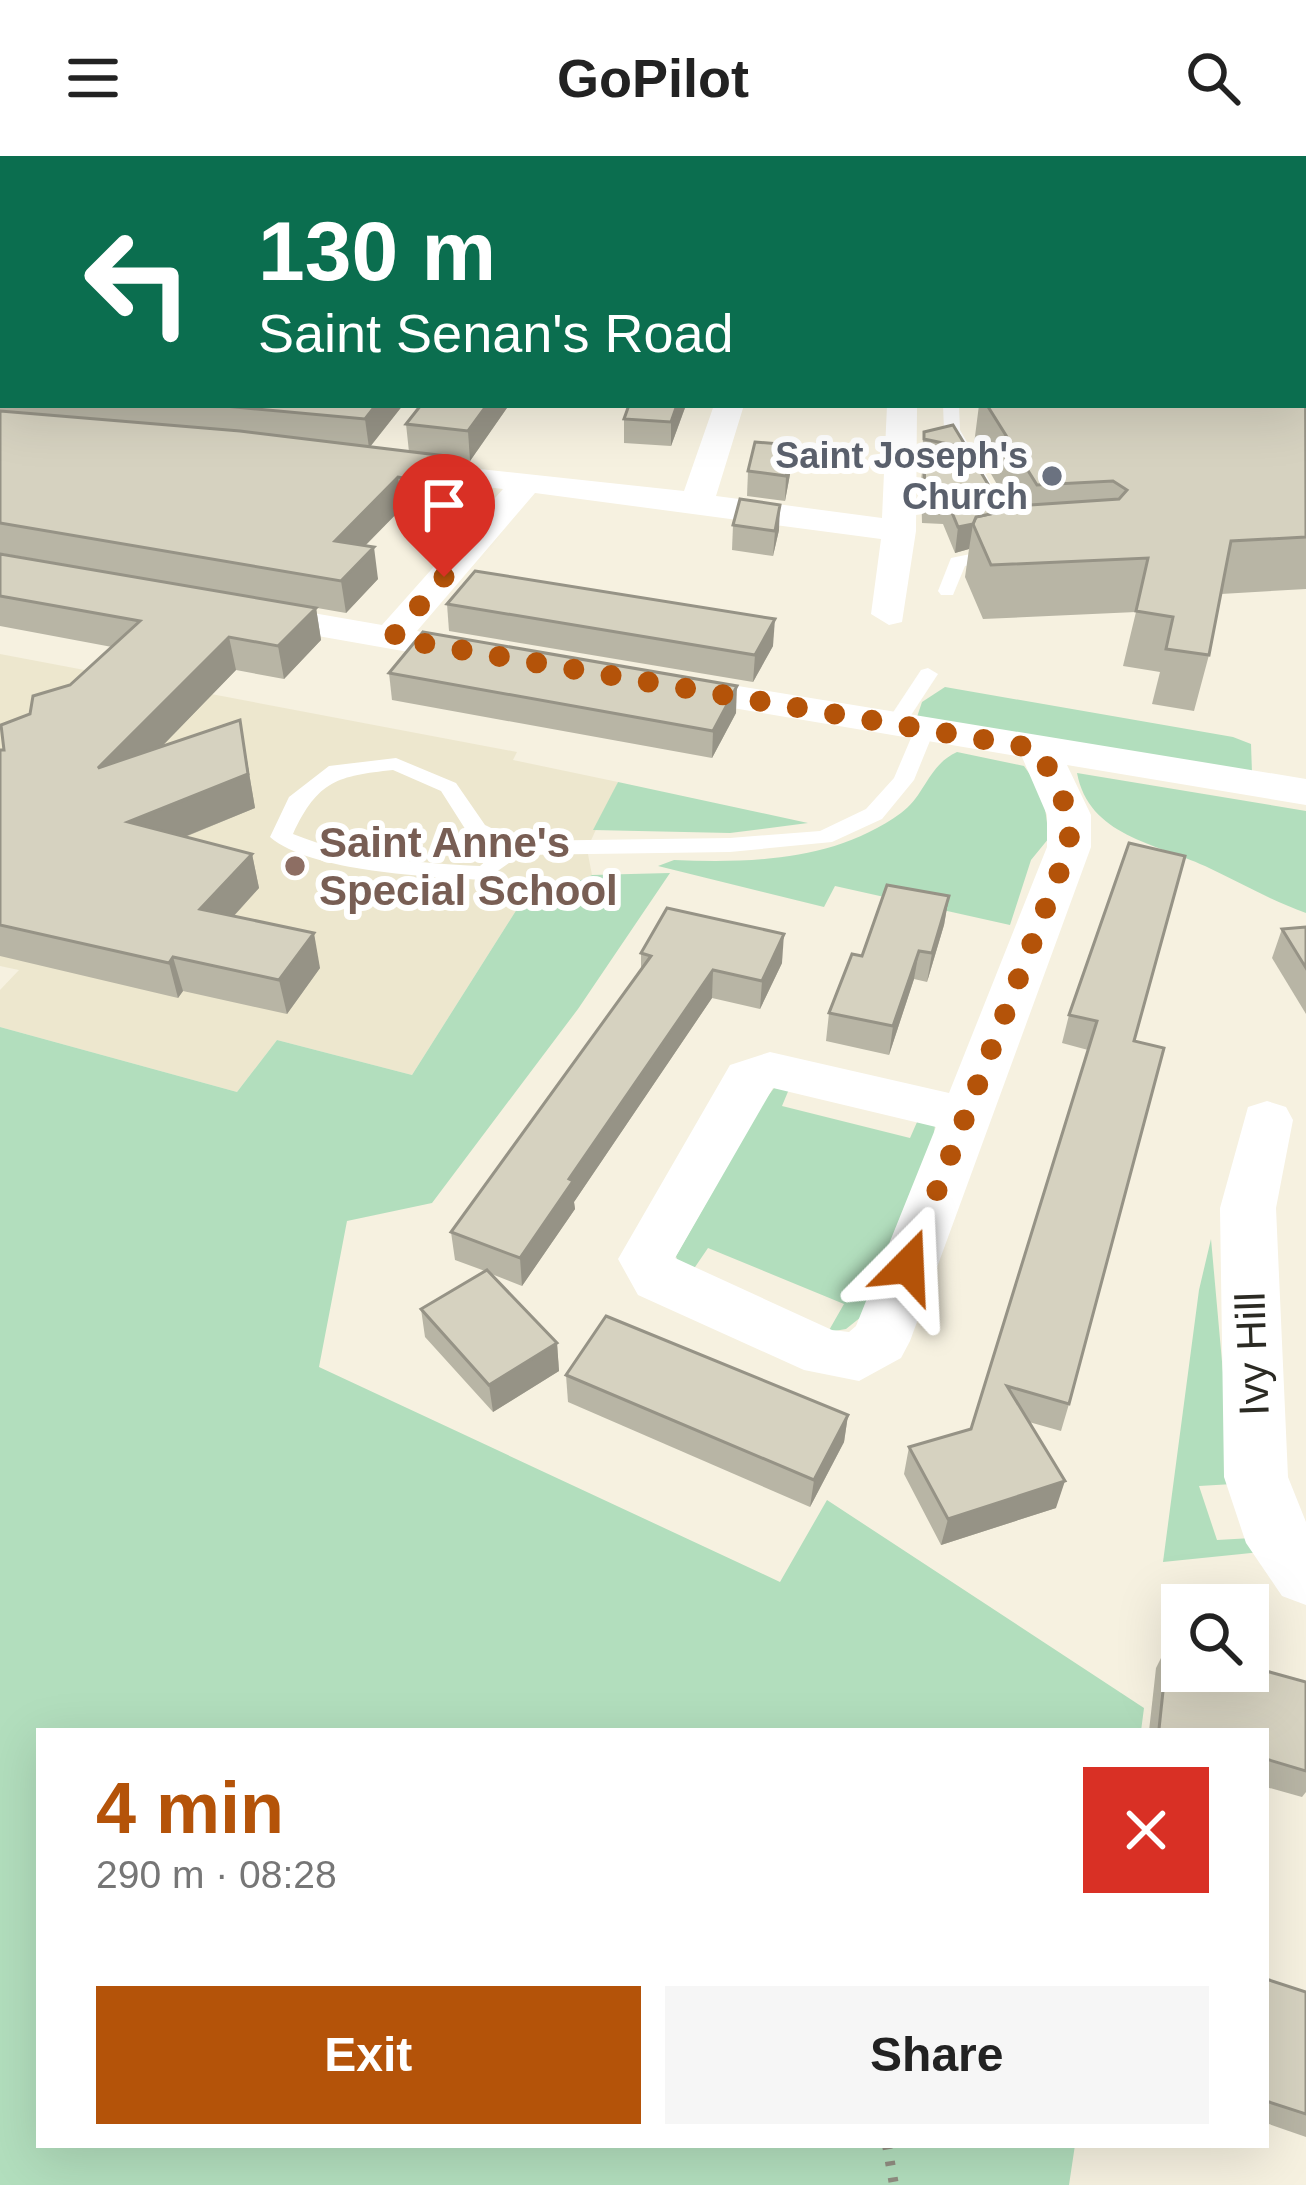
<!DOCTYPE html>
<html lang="en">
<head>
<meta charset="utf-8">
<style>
	:root { --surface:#fff; --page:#f6f6f6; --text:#222; --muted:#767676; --accent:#b45309 }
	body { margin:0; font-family:Arial,sans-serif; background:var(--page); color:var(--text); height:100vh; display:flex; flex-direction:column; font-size:45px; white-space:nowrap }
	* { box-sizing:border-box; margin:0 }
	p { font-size:39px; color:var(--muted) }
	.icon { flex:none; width:66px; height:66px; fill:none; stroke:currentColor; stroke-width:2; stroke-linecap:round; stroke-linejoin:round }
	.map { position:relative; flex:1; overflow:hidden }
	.drawer { position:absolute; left:36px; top:1572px; width:1233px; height:420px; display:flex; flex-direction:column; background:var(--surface); border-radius:0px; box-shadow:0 12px 48px #0002 }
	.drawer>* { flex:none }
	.guide { position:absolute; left:0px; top:0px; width:1308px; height:252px; box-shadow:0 12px 48px #0002; background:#0b6e4f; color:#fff; overflow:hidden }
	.buttons { position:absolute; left:1161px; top:1428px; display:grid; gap:24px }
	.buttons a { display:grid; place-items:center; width:108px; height:108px; border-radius:0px; background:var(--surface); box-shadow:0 12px 48px #0002; font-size:60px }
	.pin { position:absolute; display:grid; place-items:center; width:102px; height:102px; color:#fff; margin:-123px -51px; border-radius:50% 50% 50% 0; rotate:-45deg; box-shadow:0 0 12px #0007 }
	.pin .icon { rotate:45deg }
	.me { position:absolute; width:132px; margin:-66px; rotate:21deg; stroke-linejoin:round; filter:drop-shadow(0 0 9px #0008) }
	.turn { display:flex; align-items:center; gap:42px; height:252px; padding:0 60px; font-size:54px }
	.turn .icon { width:156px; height:156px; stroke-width:2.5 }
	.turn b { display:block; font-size:84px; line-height:102px }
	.round { display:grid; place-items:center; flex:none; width:126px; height:126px; border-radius:0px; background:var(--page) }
	.overview { display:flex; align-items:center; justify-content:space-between; height:204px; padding:0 60px }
	h1 { font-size:72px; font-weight:700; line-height:90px; color:var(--accent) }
	.action { display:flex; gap:24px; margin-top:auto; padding:24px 60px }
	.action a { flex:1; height:138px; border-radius:0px; background:var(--accent); color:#fff; font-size:48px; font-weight:700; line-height:138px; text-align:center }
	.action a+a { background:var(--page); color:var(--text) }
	header { display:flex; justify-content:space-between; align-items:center; height:156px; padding:0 60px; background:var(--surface); font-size:54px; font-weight:700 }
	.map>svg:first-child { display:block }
	.built { fill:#ede7ce }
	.green { fill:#b2debd }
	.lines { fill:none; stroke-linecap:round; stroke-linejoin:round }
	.path { stroke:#908d81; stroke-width:10; stroke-dasharray:4.5 12; stroke-linecap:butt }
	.lane { fill:#fff; fill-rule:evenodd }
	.street { fill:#fff; fill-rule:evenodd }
	.secondary { fill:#fff; fill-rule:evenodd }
	.wall { fill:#b8b5a5 }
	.shaded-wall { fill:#969386 }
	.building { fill:#d6d2c0; stroke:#969386; stroke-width:3 }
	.route { stroke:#b45309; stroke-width:21; stroke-dasharray:0 37.8 }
	.worship-dot { fill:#6b7280; stroke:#fff; stroke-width:4.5 }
	.education-dot { fill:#8d6e63; stroke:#fff; stroke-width:4.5 }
	.labels { text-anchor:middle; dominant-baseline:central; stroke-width:12; stroke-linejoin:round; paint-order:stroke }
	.far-worship-label { font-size:36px; font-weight:bold; fill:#5b616d; stroke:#fff; text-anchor:end }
	.education-label { font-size:42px; font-weight:bold; fill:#785e54; stroke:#fff; text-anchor:start }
	.street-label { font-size:42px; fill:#2b2a23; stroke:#fff }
</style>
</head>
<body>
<header><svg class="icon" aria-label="menu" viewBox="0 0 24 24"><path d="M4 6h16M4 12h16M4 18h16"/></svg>GoPilot<svg class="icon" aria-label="search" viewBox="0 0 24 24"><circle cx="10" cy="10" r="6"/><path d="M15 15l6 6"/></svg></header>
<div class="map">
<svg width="1306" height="2029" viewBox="0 0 1306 2029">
	<rect width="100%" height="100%" fill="#f6f1e0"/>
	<polygon class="built" points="0,498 517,596 513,604 618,626 587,693 592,719 517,753 412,919 277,884 237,936 0,871 0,834 19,814 0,810"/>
	<g class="green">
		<polygon points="945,531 1233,581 1251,588 1252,617 916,564 922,546"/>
		<path d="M957 596 1024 610 1043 637 1049 682 1031 704 1010 769 835 730 824 751 658 710 674 704C752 707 835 705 901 657 925 640 928 609 957 596Z"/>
		<path d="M1077 617 1306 655V757C1270 744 1239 726 1205 710 1155 687 1089 680 1077 617Z"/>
		<polygon points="618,626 808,667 730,677 593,674"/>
		<polygon points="670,717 578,853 432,1047 347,1065 319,1211 780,1426 827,1344 1144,1552 1141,1575 39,1575 39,1989 1075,1989 1069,2029 0,2029 0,871 237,936 277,884 412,919 517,753 592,719"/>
		<polygon points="792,926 782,950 910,982 921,957 935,969 933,987 866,1157 846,1173 828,1176 844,1148 708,1092 691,1117 679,1111 676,1100 764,945 778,927"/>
		<polygon points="1211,1083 1233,1328 1199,1330 1217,1384 1252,1382 1261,1396 1163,1406 1199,1134"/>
	</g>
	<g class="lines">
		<polyline class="path" points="887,1989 894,2029"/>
		<g class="lane">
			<polygon points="414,0 475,0 479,3 418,3"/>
			<polygon points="943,249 959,249 960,274 999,342 997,346 985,346 944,274"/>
			<polygon points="1004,391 1013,396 1010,400 965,410 953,439 941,439 938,435 951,402"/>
			<polygon points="928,512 938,518 904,570 901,574 887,574 884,570 921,514"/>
			<path d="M924 569 934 575 914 624 882 663 832 686 730 696 520 699 485 724C431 721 310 716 270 681L289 641 329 610 396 602 456 627 485 669 518 685 730 682 820 675 866 653 894 622 914 575ZM393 614 441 635 469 679 499 693 480 710C416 707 353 702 293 678 318 624 338 620 393 614Z"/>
		</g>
		<g class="street">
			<polygon points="3,129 3,147 0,148 0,130"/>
			<polygon points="714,249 744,249 716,340 882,362 887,249 917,249 916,375 902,466 889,469 871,458 881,383 535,337 417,475 501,491 507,499 501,507 488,510 244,467 226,456 244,445 382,469 503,333 378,318 367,315 362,308 367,301 684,335"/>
			<path d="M664 518 1306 623V649L1067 609 1091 659V691L910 1185 901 1202 859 1225 804 1214 638 1139 618 1103 730 909 770 896 949 937 1047 691V659L1022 601 650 538 644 530 650 522ZM773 932 936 971 856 1170 849 1176 832 1174 675 1102Z"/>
			<polygon points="1267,945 1286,951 1293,964 1276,1052 1288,1321 1306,1366 1306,1449 1282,1440 1246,1387 1224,1321 1220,1052 1248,951"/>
		</g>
		<rect class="secondary" x="0" y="60" width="3" height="18"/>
	</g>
	<g class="wall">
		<polygon points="1306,45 1306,433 1221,438 1209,499 1194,555 1152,548 1160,516 1123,510 1136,456 983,463 965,421 969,393 955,397 943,368 922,367 921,324 923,308 921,307 921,301 924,276 967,292 964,309 1004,355 1011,353 974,288 979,249 1305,249"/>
		<polygon points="3,140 3,249 403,249 370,291 409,296 406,268 509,249 470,305 446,302 448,331 427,355 402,352 365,390 378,423 346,457 0,397 0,142"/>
		<polygon points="629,249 686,249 671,290 624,287 624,263"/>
		<polygon points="793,289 791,313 785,345 747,340 748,315"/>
		<polygon points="733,369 779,374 773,400 732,394"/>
		<polygon points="0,398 316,452 321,484 284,523 236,514 161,591 240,564 255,652 185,681 252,698 259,732 234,760 320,812 287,858 183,835 178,842 0,800 0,594 4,594 30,558 70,529 112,491 0,470"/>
		<polygon points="447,448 773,490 753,526 449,475"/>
		<polygon points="389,517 736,557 712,602 392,544"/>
		<polygon points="1129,687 1134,885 1069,1248 1061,1275 1029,1266 1056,1352 941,1389 904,1318 909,1291 971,1273 1088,894 1062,887 1069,859"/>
		<polygon points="949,740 944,769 927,826 914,823 889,899 826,885 829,857 862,800"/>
		<polygon points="1306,771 1306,858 1272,802 1282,773"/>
		<polygon points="641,797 782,807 760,853 712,842 574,1046 575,1053 522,1130 489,1117 557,1187 559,1215 493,1256 425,1181 421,1153 485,1115 455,1104 451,1076 641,813"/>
		<polygon points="566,1219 848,1259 844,1286 810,1351 568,1246"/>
		<polygon points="1168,1488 1306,1526 1306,1636 1302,1641 1266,1631 1266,1575 1149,1575 1156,1512"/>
		<polygon points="1266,1823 1306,1836 1306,1981 1266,1967"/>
	</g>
	<g class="shaded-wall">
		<polygon points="352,0 370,0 369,3 349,3"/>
		<polygon points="376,249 403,249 369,292 365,263"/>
		<polygon points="487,249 509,249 470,305 468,275"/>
		<polygon points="677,249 686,249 671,290 671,266"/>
		<polygon points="793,289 791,313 785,345 786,320"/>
		<polygon points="446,300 448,331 427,355 424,325"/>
		<polygon points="398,321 402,352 339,416 335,385"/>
		<polygon points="780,349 779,374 773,400 775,375"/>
		<polygon points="1007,360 973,368 969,393 955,397 958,371"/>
		<polygon points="374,391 378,423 346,457 341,425"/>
		<polygon points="316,452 321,484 284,523 278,490"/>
		<polygon points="775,463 773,490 753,526 755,499"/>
		<polygon points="229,481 236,514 108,646 98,612"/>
		<polygon points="737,530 736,557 712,602 713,575"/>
		<polygon points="240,564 255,652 137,700 128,666"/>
		<polygon points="252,698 259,732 209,787 200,753"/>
		<polygon points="949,740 944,769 927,826 932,797"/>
		<polygon points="314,777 320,812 287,858 279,824"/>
		<polygon points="784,778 782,807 760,853 762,825"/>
		<polygon points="919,795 914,823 889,899 893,870"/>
		<polygon points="173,801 183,835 178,842 169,807"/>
		<polygon points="713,814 712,842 574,1046 575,1053 522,1130 520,1102 569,1023"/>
		<polygon points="557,1187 559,1215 493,1256 489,1229"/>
		<polygon points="848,1259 844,1286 810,1351 814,1324"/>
		<polygon points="1065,1325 1056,1352 941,1389 948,1363"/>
	</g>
	<g class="building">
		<polygon points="0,0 352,0 349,3 3,3 3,19 0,15"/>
		<polygon points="503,0 761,0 760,3 502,3"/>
		<polygon points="828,0 931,0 928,3 827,3"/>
		<polygon points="1305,47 1306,381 1231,385 1209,499 1166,493 1173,461 1136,455 1148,402 991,409 973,368 976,361 1030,349 1119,343 1127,334 1113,325 1037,329 987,249 1305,249"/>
		<polygon points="3,140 3,230 0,230 0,142"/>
		<polygon points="214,249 376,249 365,263"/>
		<polygon points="421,249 487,249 468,275 406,268"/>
		<polygon points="629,249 677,249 671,266 624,263"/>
		<polygon points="0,255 240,275 446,300 424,325 398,321 335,385 374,391 341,425 0,367"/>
		<polygon points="953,269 967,292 924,283 924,276"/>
		<polygon points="755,286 793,289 786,320 748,315"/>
		<polygon points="924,299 979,313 1004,355 976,361 973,368 958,371 946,342 925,342"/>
		<polygon points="740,343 780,349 775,375 733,369"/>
		<polygon points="0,398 316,452 278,490 229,481 98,612 240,564 248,618 128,666 252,698 200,753 314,777 279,824 173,801 169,807 0,769 0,594 4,594 1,569 30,558 33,540 70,529 140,465 0,440"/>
		<polygon points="475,415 775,463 755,499 447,448"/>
		<polygon points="423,476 737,530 713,575 389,517"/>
		<polygon points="1129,687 1185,700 1134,885 1164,892 1069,1248 1007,1230 1065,1325 948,1363 909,1291 971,1273 1097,865 1069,859"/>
		<polygon points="887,729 949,740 932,797 919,795 893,870 829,857 852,798 862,800"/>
		<polygon points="667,752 784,778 762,825 713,814 569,1023 573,1025 520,1102 451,1076 651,800 641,797"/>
		<polygon points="1306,771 1306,812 1282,773"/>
		<polygon points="487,1114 557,1187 489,1229 421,1153"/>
		<polygon points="606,1160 848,1259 814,1324 566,1219"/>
		<polygon points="1168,1488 1182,1492 1182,1515 1248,1515 1248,1510 1306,1526 1306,1615 1266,1603 1266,1575 1166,1575 1159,1573"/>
		<polygon points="1266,1823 1306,1836 1306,1958 1266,1945"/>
	</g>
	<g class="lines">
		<polyline class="route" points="444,421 392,482 1039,593 1070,659 1069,691 908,1110"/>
	</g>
	<circle class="worship-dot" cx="1052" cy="320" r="12"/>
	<circle class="education-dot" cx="295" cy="710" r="12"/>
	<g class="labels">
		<g class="far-worship-label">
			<text x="1028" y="299">Saint Joseph's<tspan x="1028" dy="41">Church</tspan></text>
		</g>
		<g class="education-label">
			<text x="319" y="686">Saint Anne's<tspan x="319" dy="48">Special School</tspan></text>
		</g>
		<g class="street-label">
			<text transform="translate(1252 1198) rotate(-92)">Ivy Hill</text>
		</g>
	</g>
</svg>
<div class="buttons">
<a><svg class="icon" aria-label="search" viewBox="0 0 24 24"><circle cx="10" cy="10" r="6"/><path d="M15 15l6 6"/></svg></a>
</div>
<div class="pin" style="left:444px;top:421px;background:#d93025"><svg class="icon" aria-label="arrive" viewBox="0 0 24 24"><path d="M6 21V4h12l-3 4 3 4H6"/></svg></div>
<svg class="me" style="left:908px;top:1110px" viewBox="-20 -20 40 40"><path d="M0-17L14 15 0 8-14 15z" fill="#b45309" stroke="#fff" stroke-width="4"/></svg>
<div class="guide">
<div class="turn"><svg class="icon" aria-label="left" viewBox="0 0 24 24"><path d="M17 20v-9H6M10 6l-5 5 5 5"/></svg><div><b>130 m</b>Saint Senan's Road</div></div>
</div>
<section class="drawer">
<div class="overview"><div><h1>4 min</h1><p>290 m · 08:28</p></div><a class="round" style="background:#d93025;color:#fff"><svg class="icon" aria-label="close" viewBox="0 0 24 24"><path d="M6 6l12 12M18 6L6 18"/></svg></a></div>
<div class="action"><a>Exit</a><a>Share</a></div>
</section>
</div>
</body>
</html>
